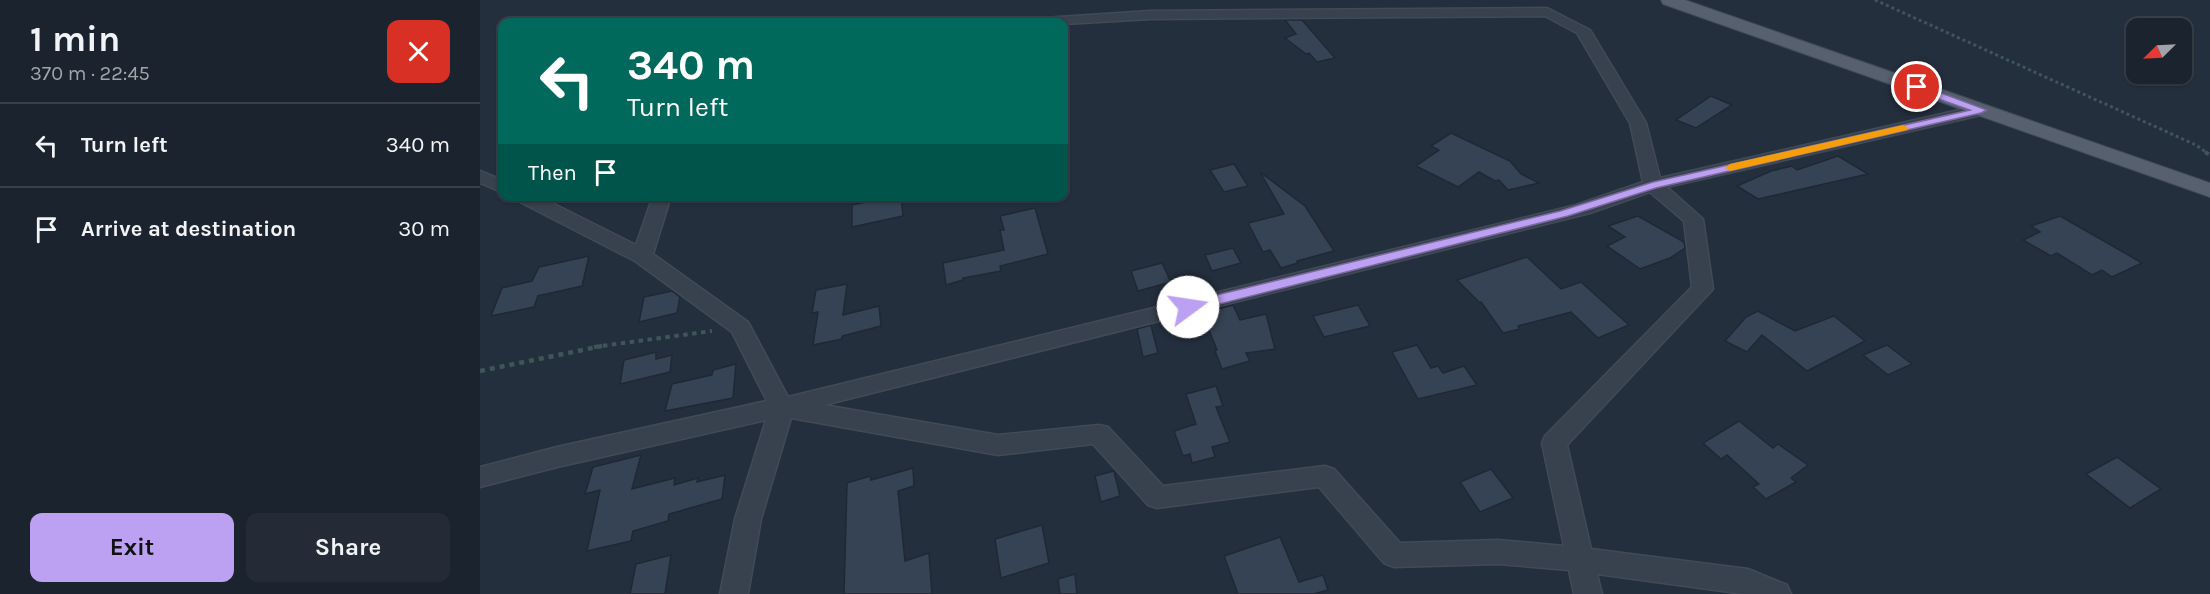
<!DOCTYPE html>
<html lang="en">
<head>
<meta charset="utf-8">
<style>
	:root { --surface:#1b232e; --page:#242b36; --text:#f1f3f6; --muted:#a0a4aa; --line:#39404a; --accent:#bca0f2 }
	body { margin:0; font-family:Karla,sans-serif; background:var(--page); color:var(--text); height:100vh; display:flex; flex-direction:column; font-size:22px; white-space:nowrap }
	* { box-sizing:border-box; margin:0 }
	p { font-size:20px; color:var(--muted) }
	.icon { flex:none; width:33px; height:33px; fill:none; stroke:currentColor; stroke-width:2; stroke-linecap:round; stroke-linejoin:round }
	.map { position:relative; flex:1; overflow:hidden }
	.details { display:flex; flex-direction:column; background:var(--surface); width:480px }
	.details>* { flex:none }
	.top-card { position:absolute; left:18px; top:18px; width:570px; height:183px; border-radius:12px; box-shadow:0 2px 4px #0004,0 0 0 2px var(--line); background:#00695c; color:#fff; overflow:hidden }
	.needle { width:39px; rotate:246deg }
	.controls { position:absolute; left:1646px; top:18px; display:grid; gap:12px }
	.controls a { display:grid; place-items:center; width:66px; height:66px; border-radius:12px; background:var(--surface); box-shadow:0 2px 4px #0004,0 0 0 2px var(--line); font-size:30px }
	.pin { position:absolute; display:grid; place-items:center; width:51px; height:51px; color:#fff; margin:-26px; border:3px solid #fff; border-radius:50%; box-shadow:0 2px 6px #0007 }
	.me { position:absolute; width:66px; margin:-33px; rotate:76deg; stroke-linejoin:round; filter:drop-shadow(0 0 4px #0008) }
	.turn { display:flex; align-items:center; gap:21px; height:126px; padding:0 30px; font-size:27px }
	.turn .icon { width:78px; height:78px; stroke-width:2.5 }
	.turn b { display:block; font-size:42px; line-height:51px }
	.then { display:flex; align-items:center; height:57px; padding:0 30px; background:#0003; gap:12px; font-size:22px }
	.round { display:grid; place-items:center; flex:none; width:63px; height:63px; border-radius:12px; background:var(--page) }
	.head { display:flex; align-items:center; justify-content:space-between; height:102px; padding:0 30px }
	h1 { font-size:36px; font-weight:700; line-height:45px }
	.action { display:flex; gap:12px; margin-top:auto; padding:12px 30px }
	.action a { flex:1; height:69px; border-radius:12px; background:var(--accent); color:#111; font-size:24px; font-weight:700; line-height:69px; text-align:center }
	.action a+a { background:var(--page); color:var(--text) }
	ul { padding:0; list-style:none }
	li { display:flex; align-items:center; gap:18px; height:84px; padding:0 30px; border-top:2px solid var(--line) }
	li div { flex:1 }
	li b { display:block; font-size:22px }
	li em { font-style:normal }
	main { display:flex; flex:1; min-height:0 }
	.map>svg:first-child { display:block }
	.building { fill:#364354; stroke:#1f2835; stroke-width:1.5 }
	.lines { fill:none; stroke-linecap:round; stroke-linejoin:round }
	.minor-casing { stroke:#414a57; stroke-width:3 }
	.major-casing { stroke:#414a57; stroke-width:2 }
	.path-far2 { stroke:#3f5557; stroke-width:3; stroke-dasharray:3 3; stroke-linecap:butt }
	.path-far1 { stroke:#3f5557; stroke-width:4; stroke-dasharray:4.5 4.5; stroke-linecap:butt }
	.path { stroke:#3f5557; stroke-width:4.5; stroke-dasharray:5 5; stroke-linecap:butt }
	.minor { fill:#38414e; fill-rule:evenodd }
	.major { fill:#56606e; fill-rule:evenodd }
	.route { fill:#bca0f2; stroke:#7a689d; stroke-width:1.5 }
	.slow { fill:#f59e0b }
</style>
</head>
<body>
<main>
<section class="details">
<div class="head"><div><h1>1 min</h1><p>370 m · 22:45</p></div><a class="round" style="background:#d93025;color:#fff"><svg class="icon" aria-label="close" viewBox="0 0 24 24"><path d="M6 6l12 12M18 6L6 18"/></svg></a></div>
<ul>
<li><svg class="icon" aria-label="left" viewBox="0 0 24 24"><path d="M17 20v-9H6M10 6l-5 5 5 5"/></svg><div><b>Turn left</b></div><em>340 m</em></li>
<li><svg class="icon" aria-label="arrive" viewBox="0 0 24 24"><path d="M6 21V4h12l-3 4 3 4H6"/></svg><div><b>Arrive at destination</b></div><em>30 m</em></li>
</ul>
<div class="action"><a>Exit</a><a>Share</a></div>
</section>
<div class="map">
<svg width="1730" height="594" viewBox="0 0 1730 594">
	<rect width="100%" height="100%" fill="#242f3e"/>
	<g class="building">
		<polygon points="805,20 822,20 855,58 837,62 829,53 826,54 805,38 816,34"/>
		<polygon points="1231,96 1252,105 1216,128 1196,120"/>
		<polygon points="971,133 1030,161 1041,174 1059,183 1028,190 1019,180 1015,181 999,172 978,187 936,166 959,150 951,146"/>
		<polygon points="1358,156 1388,174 1278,199 1257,186 1291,171 1312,166 1317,170"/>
		<polygon points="754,164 768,186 744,192 730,170"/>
		<polygon points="780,172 825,206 854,251 817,261 818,263 801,268 790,250 783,252 768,223 804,214"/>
		<polygon points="414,196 421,196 423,216 372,227 372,205"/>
		<polygon points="555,208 568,254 520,266 521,271 483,278 483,280 466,285 463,263 524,250 520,230 524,230 520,216"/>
		<polygon points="1158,216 1204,242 1205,248 1190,258 1160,269 1127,246 1145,237 1128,226"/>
		<polygon points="1580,216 1624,241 1662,263 1632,277 1622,270 1612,275 1577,253 1571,256 1543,240 1560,232 1551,226"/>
		<polygon points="753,248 761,263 732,271 725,255"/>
		<polygon points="109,256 102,286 58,296 54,307 11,316 22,288 52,281 59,267"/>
		<polygon points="1047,257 1081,289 1101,282 1149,325 1118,338 1091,312 1038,326 1040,329 1023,333 1001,302 999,302 977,280"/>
		<polygon points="682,263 691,282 658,291 651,271"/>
		<polygon points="367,284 363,315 399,306 401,326 362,336 362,339 333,345 338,312 332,313 336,290"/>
		<polygon points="192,291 200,297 197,313 159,322 164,297"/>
		<polygon points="753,305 760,320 786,314 795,349 766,353 770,361 742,369 735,351 737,350 722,313"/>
		<polygon points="878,305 890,326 844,337 833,316"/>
		<polygon points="1278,311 1315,331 1354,316 1385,341 1327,371 1282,335 1267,352 1245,341 1266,317"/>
		<polygon points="671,325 678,353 663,357 657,329"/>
		<polygon points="937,345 951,368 958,366 963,373 984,366 997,385 938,399 912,352"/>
		<polygon points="1407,345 1432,364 1408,375 1383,355"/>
		<polygon points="176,352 176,359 192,355 190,372 140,384 144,360"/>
		<polygon points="256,364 253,398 185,411 192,384 232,375 233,370"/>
		<polygon points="736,386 743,406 736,407 750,442 732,447 735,457 712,463 710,454 703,456 694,431 716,424 706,394"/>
		<polygon points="1259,421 1293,448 1298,444 1328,465 1311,478 1316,482 1286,499 1273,487 1279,484 1247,455 1241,459 1223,443"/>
		<polygon points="161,455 152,489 195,478 194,485 218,478 217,482 245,475 242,499 189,514 188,521 153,531 151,541 107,551 120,490 105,494 113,467"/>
		<polygon points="1637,457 1681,489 1650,508 1606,474"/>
		<polygon points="433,468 434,486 418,491 425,561 449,553 452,594 364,594 367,483 390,476 391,480"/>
		<polygon points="1011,469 1033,498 1000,512 980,482"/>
		<polygon points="634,471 640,496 621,502 615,476"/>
		<polygon points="562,525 569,563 521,578 515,539"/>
		<polygon points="800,537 819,582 843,575 848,590 834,594 758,594 744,556"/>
		<polygon points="191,555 185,594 150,594 156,564"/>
		<polygon points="595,574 597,594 580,594 578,579"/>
	</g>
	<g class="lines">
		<g class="minor-casing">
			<g id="minor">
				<path d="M1067 8 1110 30 1166 123 1180 178 1501 105 1509 110 1501 115 1187 187 1223 219 1233 289 1087 445 1111 549 1268 569 1307 585 1311 594H1264L1117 574 1122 594H1094L1089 570 1018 564 914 567 904 563 839 487 677 508 668 505 613 444 518 455 311 418 281 519 268 594H240L255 519 286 420 77 467 0 487V467L77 447 287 401 252 332 155 261 36 200 34 196H58L156 245 173 196H191L173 254 268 322 308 397 1096 205 1163 182 1150 123 1097 33 1065 16 670 19 584 24V22H546L548 19 670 11ZM1170 192 1204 221 1212 287 1065 436 1062 443 1084 546 1018 540 920 543 854 469 845 466 683 486 628 427 619 425 518 435 344 405 1110 213Z"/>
				<polygon points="0,171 22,180 22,192 0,183"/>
			</g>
		</g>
		<g class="major-casing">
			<polygon id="major" points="1181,0 1205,0 1730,183 1730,197 1183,4"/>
		</g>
		<polyline class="path-far2" points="1395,0 1716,145 1727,153"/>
		<g class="path-far1">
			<polyline points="1725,152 1730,155"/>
			<polyline points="114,347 232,331"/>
		</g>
		<polyline class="path" points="0,371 122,346"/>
		<use href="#minor" class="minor"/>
		<use href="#major" class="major"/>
	</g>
	<polygon class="route" points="1437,84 1507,110 1501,113 1176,188 1088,216 708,312 701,307 708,302 1080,211 1173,182 1490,110 1433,90 1433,85"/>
	<polygon class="slow" points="1423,125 1429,128 1427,130 1250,171 1245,168 1250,164"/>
</svg>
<div class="controls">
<a><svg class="needle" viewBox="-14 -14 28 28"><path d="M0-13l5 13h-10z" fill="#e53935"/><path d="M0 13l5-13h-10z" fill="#a0a4aa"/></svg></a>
</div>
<div class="pin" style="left:1437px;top:87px;background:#d93025"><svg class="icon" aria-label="arrive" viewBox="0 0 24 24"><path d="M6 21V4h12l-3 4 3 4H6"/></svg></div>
<svg class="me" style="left:708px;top:307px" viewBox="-20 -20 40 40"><circle r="19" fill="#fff"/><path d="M0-13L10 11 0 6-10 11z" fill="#bca0f2"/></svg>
<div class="top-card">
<div class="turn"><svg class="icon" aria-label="left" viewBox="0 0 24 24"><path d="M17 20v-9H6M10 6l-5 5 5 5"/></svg><div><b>340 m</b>Turn left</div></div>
<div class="then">Then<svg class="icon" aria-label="arrive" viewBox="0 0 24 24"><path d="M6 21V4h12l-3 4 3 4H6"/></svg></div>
</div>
</div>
</main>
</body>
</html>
